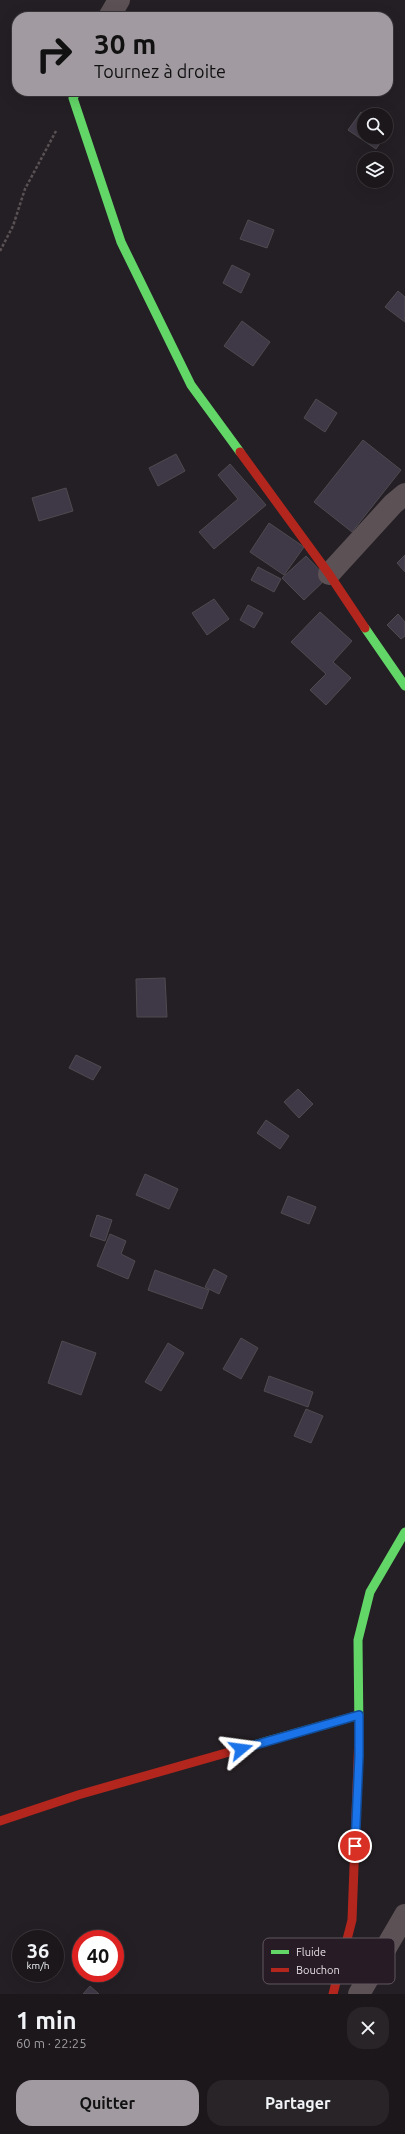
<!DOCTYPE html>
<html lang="fr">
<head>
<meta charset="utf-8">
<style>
	:root { --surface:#1b171b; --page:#282428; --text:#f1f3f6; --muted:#a09fa3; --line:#39363a; --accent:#a19ba1 }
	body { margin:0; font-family:Ubuntu,sans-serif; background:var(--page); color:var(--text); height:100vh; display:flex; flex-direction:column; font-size:15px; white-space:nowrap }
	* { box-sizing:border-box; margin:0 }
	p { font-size:13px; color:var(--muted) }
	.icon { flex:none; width:22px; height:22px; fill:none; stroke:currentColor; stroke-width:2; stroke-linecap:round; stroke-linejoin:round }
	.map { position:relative; height:1994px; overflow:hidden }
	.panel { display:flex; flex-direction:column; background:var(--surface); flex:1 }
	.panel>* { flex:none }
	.guide { position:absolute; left:12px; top:12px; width:381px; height:84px; border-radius:16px; box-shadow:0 4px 16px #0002,0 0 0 1px var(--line); background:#a19ba1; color:#111; overflow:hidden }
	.buttons { position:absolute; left:357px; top:108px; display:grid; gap:8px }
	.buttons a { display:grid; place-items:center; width:36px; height:36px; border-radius:50%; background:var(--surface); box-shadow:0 4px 16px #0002,0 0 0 1px var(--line); font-size:20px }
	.speed { position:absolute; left:12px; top:1930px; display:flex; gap:8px; font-size:20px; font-weight:700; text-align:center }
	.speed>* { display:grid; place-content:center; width:52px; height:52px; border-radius:50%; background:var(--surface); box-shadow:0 4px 16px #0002,0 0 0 1px var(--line); line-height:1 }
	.speed small { font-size:10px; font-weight:400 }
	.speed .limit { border:6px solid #d22; background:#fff; color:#111 }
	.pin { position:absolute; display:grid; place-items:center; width:34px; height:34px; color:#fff; margin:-17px; border:2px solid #fff; border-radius:50%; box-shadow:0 1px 4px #0007 }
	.me { position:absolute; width:44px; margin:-22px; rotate:74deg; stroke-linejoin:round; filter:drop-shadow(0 0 3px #0008) }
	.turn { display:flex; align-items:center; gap:14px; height:84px; padding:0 16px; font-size:18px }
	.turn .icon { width:52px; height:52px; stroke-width:2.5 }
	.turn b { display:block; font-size:28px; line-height:34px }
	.round { display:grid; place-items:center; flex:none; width:42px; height:42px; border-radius:16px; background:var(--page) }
	.headline { display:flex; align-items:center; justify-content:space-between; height:68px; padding:0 16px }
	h1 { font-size:24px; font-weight:700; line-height:30px }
	.button { display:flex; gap:8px; margin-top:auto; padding:8px 16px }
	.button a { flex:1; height:46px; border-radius:16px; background:var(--accent); color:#111; font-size:16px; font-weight:700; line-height:46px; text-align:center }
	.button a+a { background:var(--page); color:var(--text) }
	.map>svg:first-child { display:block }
	.building { fill:#3f3846; stroke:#4e4b50 }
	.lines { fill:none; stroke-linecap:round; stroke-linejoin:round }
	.path { stroke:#5a5154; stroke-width:2.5; stroke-dasharray:3 2; stroke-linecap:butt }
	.street { stroke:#5c5155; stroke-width:22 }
	.fast { stroke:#63d668; stroke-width:9 }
	.jam { stroke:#b3261e; stroke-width:9 }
	.route-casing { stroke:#114b97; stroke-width:10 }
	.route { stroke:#1a73e8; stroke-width:7 }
	.key { fill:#271c25; stroke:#60565e; stroke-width:1 }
	.key-label { font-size:11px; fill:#e5dee4 }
</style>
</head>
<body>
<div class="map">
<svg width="405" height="1994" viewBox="0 0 405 1994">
	<rect width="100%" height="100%" fill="#241f24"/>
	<g class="building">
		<polygon points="361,112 366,115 364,115 364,137 384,137 376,149 348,130"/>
		<polygon points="248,220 274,230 267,248 240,239"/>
		<polygon points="232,265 250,274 241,293 223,283"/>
		<polygon points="398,291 405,297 405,322 385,307"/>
		<polygon points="242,321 270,342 253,366 224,346"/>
		<polygon points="316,399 337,413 325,432 304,418"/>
		<polygon points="363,440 401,470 352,532 314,502"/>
		<polygon points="176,454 185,471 158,486 149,468"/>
		<polygon points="230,464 266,505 214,549 199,532 238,499 218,475"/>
		<polygon points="66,488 73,511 39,521 32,498"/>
		<polygon points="269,523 304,547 284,575 250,552"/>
		<polygon points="405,555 405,572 397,563"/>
		<polygon points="306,556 327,578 304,600 282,578"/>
		<polygon points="258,567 281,579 274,592 251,580"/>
		<polygon points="214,599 229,619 207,635 192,613"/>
		<polygon points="248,605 263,613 254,628 240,620"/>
		<polygon points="320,612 352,641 333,662 351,678 326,705 310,690 326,674 291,642"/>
		<polygon points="398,614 405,622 405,636 401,639 387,625"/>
		<polygon points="165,978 167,1017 137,1017 136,979"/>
		<polygon points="76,1055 101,1067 93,1080 69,1068"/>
		<polygon points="298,1089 313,1104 299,1118 284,1102"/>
		<polygon points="266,1120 289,1136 280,1149 257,1133"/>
		<polygon points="145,1174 178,1189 169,1209 136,1195"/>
		<polygon points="288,1196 316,1207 309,1224 281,1213"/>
		<polygon points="97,1215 112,1220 105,1241 90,1236"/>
		<polygon points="110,1234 126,1241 121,1254 135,1261 128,1279 97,1266"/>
		<polygon points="214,1269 227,1276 219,1294 205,1287"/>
		<polygon points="155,1270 209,1290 202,1309 148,1290"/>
		<polygon points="241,1338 258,1348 241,1379 223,1369"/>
		<polygon points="62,1341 96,1353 81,1395 48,1383"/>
		<polygon points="168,1343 184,1353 161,1391 145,1382"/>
		<polygon points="269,1376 313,1392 308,1407 264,1391"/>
		<polygon points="306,1409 323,1416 311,1443 294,1436"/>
		<polygon points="90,1986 99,1994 83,1994"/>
	</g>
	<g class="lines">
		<polyline class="path" points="0,251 13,226 25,189 56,131"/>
		<g class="street">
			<polyline points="109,17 119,0"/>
			<polyline points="329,574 393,504 405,494"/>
			<polyline points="359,1994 405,1915"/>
		</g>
		<g class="fast">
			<polyline points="77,91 73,98 121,242 191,385 240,452"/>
			<polyline points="365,628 405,686"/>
			<polyline points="359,1734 358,1640 370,1592 405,1532"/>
			<polyline points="247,1747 359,1715"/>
		</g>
		<g class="jam">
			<polyline points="240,452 329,574 365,628"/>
			<polyline points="0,1821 78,1795 247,1747"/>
			<polyline points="333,1994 352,1920 359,1734"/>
		</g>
	</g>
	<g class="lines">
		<g class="route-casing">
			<polyline id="route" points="241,1749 359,1715 359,1756 355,1846"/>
		</g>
		<use href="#route" class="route"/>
	</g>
	<rect x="263" y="1938" width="132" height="46" rx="6" class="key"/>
	<rect x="271" y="1950" width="18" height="4" fill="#63d668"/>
	<rect x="271" y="1968" width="18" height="4" fill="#b3261e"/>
	<g class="key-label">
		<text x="296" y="1956">Fluide</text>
		<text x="296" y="1974">Bouchon</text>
	</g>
</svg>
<div class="buttons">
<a><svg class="icon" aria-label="search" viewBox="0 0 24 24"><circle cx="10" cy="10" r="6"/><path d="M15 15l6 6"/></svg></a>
<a><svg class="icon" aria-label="layers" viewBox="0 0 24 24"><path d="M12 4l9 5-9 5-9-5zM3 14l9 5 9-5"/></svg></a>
</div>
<div class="speed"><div>36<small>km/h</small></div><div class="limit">40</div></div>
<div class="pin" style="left:355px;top:1846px;background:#d93025"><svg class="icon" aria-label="arrive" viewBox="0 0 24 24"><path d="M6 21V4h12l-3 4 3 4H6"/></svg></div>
<svg class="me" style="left:241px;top:1749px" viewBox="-20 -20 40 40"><path d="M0-17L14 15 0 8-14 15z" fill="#1a73e8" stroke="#fff" stroke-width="4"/></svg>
<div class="guide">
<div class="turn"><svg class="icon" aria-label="right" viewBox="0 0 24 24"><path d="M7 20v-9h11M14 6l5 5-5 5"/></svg><div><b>30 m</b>Tournez à droite</div></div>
</div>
</div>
<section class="panel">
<div class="headline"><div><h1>1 min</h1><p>60 m · 22:25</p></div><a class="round"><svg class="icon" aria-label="close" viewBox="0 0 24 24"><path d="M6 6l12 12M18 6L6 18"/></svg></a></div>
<div class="button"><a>Quitter</a><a>Partager</a></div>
</section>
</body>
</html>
